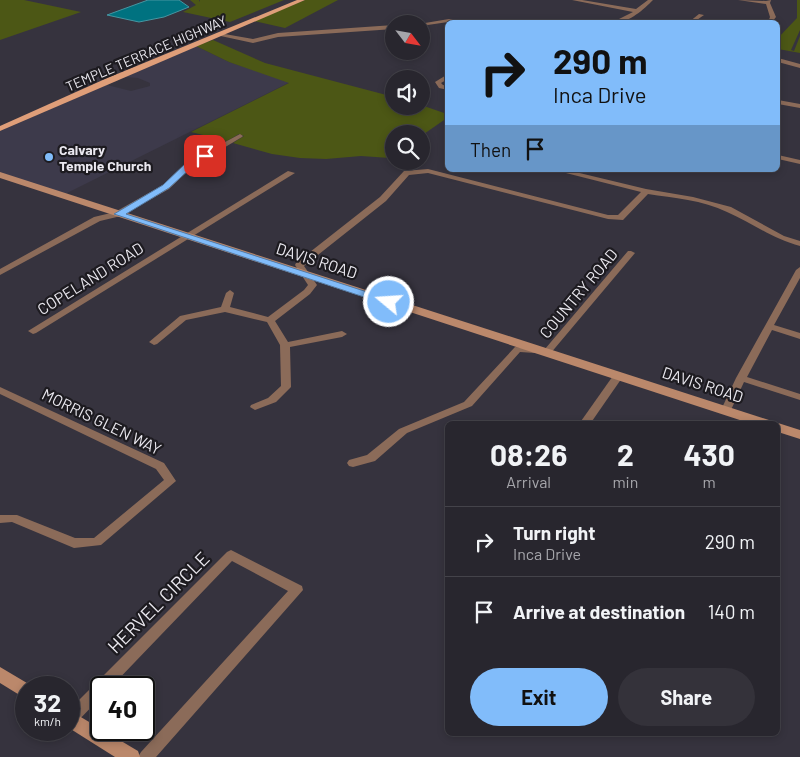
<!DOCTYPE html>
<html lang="en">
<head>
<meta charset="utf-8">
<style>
	:root { --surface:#28262e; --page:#34323a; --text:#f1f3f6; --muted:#a5a5aa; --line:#44434a; --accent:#81bcfa }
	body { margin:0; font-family:Barlow,sans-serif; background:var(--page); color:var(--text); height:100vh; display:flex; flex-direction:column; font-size:19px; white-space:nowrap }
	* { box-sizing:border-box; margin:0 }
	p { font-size:16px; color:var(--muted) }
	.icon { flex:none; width:28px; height:28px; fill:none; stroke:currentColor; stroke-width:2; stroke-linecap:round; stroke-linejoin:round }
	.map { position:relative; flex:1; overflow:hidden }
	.drawer { position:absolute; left:445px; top:421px; width:335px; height:315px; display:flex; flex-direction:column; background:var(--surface); border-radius:8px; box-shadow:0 2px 8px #0003,0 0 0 1px var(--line) }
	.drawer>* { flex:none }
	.guide { position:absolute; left:445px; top:20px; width:335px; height:152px; border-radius:8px; box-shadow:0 2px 8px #0003,0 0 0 1px var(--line); background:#81bcfa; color:#111; overflow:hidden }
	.needle { width:32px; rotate:121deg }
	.fabs { position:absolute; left:385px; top:15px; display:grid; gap:10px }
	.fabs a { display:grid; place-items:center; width:45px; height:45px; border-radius:50%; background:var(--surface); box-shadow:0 2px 8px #0003,0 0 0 1px var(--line); font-size:25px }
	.speed { position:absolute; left:15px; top:676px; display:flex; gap:10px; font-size:25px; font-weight:700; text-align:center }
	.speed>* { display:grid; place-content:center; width:65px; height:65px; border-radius:50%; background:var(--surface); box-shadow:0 2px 8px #0003,0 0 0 1px var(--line); line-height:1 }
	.speed small { font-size:12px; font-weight:400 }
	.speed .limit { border:2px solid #111; border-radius:8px; background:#fff; color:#111 }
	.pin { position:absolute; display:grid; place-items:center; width:42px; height:42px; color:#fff; margin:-21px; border-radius:10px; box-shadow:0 2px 8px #0006 }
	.me { position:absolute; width:55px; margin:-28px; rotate:288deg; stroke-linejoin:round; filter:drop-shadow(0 0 4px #0008) }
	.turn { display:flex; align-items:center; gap:18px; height:105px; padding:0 25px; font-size:22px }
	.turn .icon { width:65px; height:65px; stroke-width:2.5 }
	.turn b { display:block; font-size:35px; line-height:42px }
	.then { display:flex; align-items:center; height:48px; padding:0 25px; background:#0003; gap:10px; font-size:19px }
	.eta { display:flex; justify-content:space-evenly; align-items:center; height:85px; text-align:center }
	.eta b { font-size:30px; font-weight:700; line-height:35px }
	.action { display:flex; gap:10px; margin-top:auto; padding:10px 25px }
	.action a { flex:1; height:58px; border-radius:30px; background:var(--accent); color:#111; font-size:20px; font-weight:700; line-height:58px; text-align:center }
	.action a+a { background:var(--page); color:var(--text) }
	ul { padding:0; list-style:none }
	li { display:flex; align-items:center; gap:15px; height:70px; padding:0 25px; border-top:1px solid var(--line) }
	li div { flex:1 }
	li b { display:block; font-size:19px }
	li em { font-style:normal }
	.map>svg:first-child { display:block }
	.commercial { fill:#3d3a4b; fill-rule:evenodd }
	.green { fill:#4c5715 }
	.water { fill:#007280; stroke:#4695a1 }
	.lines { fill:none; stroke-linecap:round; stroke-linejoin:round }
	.street { fill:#8b6b59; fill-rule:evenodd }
	.secondary { fill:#bb886b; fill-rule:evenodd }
	.primary { fill:#df9e79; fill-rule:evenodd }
	.route { fill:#81bcfa; stroke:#547aa2 }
	.poi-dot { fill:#81bcfa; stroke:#1d1b20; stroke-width:2 }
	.labels { text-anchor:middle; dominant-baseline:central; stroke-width:4.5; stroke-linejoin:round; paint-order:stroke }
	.far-street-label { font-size:14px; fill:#eae8ef; stroke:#1d1b20 }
	.far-poi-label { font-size:14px; font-weight:bold; fill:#eae8ef; stroke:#1d1b20; text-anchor:start }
	.street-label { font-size:16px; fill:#eae8ef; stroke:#1d1b20 }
	.near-street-label { font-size:19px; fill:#eae8ef; stroke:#1d1b20 }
</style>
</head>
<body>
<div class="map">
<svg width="800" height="757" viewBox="0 0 800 757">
	<rect width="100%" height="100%" fill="#36333e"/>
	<path class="commercial" d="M196 46 229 62 290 82 65 194 0 173V131ZM125 77 138 78 150 83V86L131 91 107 85Z"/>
	<g class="green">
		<polygon points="0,0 24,0 81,12 0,40"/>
		<polygon points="190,0 199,0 200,2 200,0 284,0 230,22 183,12 196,5"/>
		<polygon points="305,0 338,0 285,28 254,21"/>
		<polygon points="797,0 800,0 800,30 791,50 794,51 800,36 800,53 778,49 778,38 797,18"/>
		<polygon points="213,40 265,63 394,97 394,106 421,105 447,114 447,118 421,136 421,134 394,134 394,157 390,158 361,156 326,159 300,158 272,154 233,143 244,136 239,134 227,141 191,132 289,83 229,62 196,46"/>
	</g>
	<polygon class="water" points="148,0 179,0 189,7 164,17 139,22 107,15"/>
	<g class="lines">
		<g class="street">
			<path d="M572 0H582L636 9 648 0H653C643 10 628 24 613 22L633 12Z"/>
			<polygon points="738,0 766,1 771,0 770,3 776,17 772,22 768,22 770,17 766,4"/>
			<polygon points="699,14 704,15 694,22 689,22"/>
			<polygon points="449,19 472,20 475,22 448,22 421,26 421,24 419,24"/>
			<polygon points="394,25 394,29 278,37 253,43 216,35 219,33 253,39 278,33"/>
			<polygon points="778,58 800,64 800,68 778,62"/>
			<polygon points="448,74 448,79 441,83 443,85 448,86 448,90 439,88 435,82"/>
			<polygon points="778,100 800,104 800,108 778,104"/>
			<polygon points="240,134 243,136 242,137 192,167 169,189 121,216 100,221 0,275 0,269 94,217 115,212 163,185 186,163"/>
			<polygon points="778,155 800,160 800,164 778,159"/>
			<path d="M428 169 608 215H618L641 192 554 170H567L646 189 693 197 731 207 784 236 800 241V246C773 239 752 223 727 212 703 200 673 198 648 194L623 220 608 219 428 173 409 175 386 201 304 266 317 285 310 294 275 321 288 342 342 331 347 334 342 337 290 347 291 387 276 402 255 410 250 407 251 405 268 398 281 386 280 345 267 322 225 312 186 320 157 344 154 345 149 342 180 316 221 307 226 293 230 290 234 293 230 307 268 317 304 290 308 285 295 265 296 263 380 197 404 171Z"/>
			<polygon points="288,171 295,173 36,333 33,334 28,331"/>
			<polygon points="628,251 631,251 635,253 550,354 520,352 472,406 407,433 375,461 353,467 349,466 347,463 349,460 367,455 399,429 464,402 515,347 545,349"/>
			<polygon points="800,267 800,278 774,325 800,333 800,339 772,330 747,377 800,394 800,400 744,382 730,412 722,412 721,410 736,378 796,270"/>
			<polygon points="619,372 624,375 590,424 579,424 615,373"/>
			<polygon points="0,387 164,463 176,481 101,545 74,548 12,522 0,523 0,515 17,515 75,538 94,538 164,480 156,469 0,394"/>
			<polygon points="231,550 302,586 303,590 156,757 138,757 141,752 288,591 232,561 110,688 101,688 101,697 75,724 69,725 69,710 227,552"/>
		</g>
		<g class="secondary">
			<polygon points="0,172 772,421 773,424 752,424 0,178"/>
			<polygon points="778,423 800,430 800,439 778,432 778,424 774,424"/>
			<polygon points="0,667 32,686 33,688 26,688 26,699 0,683"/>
			<polygon points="69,710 138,751 140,757 115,757 69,728"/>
		</g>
		<polygon class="primary" points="297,0 305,0 0,131 0,126 105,79"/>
	</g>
	<polygon class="route" points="205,153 208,154 208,157 192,167 169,188 126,214 392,300 392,304 385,304 114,214 163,185 186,163"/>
	<circle class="poi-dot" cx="49" cy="157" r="5"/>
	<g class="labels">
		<g class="far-street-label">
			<text transform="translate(146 53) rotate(-23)">TEMPLE TERRACE HIGHWAY</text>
		</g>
		<g class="far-poi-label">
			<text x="59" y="149">Calvary<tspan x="59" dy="16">Temple Church</tspan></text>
		</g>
		<g class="street-label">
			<text transform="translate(317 260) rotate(18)">DAVIS ROAD</text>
			<text transform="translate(90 278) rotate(-32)">COPELAND ROAD</text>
			<text transform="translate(578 293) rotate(-50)">COUNTRY ROAD</text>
			<text transform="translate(703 384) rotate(18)">DAVIS ROAD</text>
			<text transform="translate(102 421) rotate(26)">MORRIS GLEN WAY</text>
		</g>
		<g class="near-street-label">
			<text transform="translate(158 602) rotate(-45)">HERVEL CIRCLE</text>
		</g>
	</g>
</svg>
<div class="fabs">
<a><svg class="needle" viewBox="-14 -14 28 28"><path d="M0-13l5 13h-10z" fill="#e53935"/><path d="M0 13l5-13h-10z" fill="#a5a5aa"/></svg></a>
<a><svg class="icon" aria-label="sound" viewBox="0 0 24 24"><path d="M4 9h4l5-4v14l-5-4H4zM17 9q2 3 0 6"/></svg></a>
<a><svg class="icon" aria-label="search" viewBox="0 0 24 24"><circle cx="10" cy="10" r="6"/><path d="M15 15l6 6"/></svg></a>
</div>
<div class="speed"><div>32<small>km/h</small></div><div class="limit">40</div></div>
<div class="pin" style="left:205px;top:156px;background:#d93025"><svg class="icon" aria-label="arrive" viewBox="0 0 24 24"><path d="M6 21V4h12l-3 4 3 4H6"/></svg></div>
<svg class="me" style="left:389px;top:302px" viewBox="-20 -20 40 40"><circle r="17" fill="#81bcfa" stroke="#fff" stroke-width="3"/><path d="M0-11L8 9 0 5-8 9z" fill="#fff"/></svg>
<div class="guide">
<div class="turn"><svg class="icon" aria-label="right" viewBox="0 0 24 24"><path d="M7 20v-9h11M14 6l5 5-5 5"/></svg><div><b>290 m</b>Inca Drive</div></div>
<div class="then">Then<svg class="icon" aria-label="arrive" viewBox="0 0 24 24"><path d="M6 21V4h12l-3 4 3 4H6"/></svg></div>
</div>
<section class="drawer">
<div class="eta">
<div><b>08:26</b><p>Arrival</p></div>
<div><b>2</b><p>min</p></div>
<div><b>430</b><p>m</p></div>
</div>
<ul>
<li><svg class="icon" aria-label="right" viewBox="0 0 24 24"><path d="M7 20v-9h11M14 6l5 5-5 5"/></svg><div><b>Turn right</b><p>Inca Drive</p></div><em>290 m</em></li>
<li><svg class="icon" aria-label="arrive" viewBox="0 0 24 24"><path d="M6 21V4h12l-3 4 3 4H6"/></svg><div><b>Arrive at destination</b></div><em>140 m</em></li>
</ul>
<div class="action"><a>Exit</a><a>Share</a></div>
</section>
</div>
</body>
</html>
